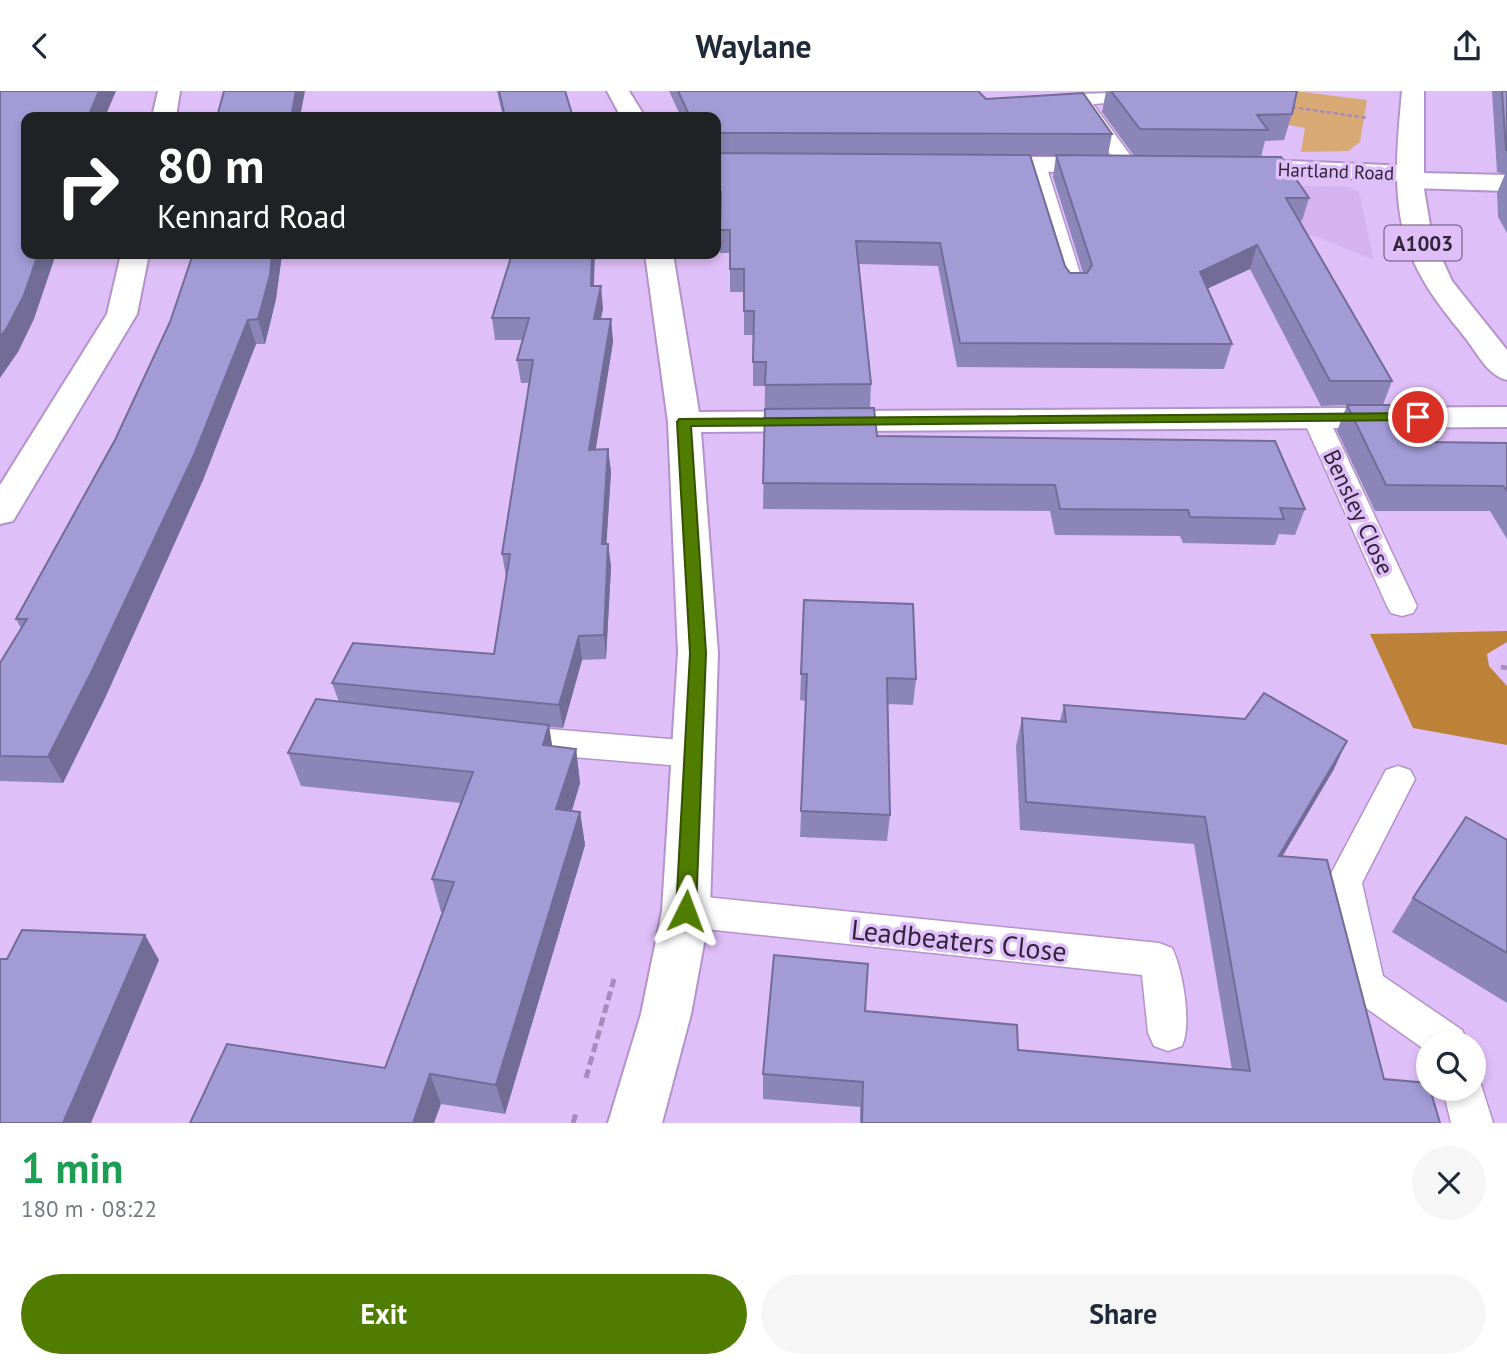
<!DOCTYPE html>
<html lang="en">
<head>
<meta charset="utf-8">
<style>
	:root { --surface:#fff; --page:#f6f6f7; --text:#1f2937; --muted:#747a83; --accent:#507c00 }
	body { margin:0; font-family:"PT Sans",sans-serif; background:var(--page); color:var(--text); height:100vh; display:flex; flex-direction:column; font-size:26px; white-space:nowrap }
	* { box-sizing:border-box; margin:0 }
	p { font-size:23px; color:var(--muted) }
	.icon { flex:none; width:38px; height:38px; fill:none; stroke:currentColor; stroke-width:2; stroke-linecap:round; stroke-linejoin:round }
	.map { position:relative; height:1032px; overflow:hidden }
	.sheet { display:flex; flex-direction:column; background:var(--surface); flex:1 }
	.sheet>* { flex:none }
	.hud { position:absolute; left:21px; top:21px; width:700px; height:147px; border-radius:14px; box-shadow:0 4px 10px #0003; background:#202124; color:#fff; overflow:hidden }
	.controls { position:absolute; left:1416px; top:940px; display:grid; gap:14px }
	.controls a { display:grid; place-items:center; width:70px; height:70px; border-radius:50%; background:var(--surface); box-shadow:0 4px 10px #0003; font-size:35px }
	.pin { position:absolute; display:grid; place-items:center; width:60px; height:60px; color:#fff; margin:-30px; border:4px solid #fff; border-radius:50%; box-shadow:0 2px 7px #0007 }
	.me { position:absolute; width:77px; margin:-38px; rotate:3deg; stroke-linejoin:round; filter:drop-shadow(0 0 5px #0008) }
	.turn { display:flex; align-items:center; gap:24px; height:147px; padding:0 21px; font-size:32px }
	.turn .icon { width:91px; height:91px; stroke-width:2.5 }
	.turn b { display:block; font-size:49px; line-height:60px }
	.round { display:grid; place-items:center; flex:none; width:74px; height:74px; border-radius:37px; background:var(--page) }
	.overview { display:flex; align-items:center; justify-content:space-between; height:119px; padding:0 21px }
	h1 { font-size:42px; font-weight:700; line-height:52px; color:#1e9e55 }
	.cta { display:flex; gap:14px; margin-top:auto; padding:14px 21px }
	.cta a { flex:1; height:80px; border-radius:42px; background:var(--accent); color:#fff; font-size:28px; font-weight:700; line-height:80px; text-align:center }
	.cta a+a { background:var(--page); color:var(--text) }
	header { display:flex; justify-content:space-between; align-items:center; height:91px; padding:0 21px; background:var(--surface); font-size:32px; font-weight:700 }
	.map>svg:first-child { display:block }
	.built { fill:#d6b2f1 }
	.green { fill:#d8a974 }
	.forest { fill:#bb8238 }
	.lines { fill:none; stroke-linecap:round; stroke-linejoin:round }
	.service-casing { stroke:#b393ca; stroke-width:3 }
	.minor-casing { stroke:#b393ca; stroke-width:4 }
	.primary-casing { stroke:#b393ca; stroke-width:4 }
	.path-far2 { stroke:#a68cba; stroke-width:2.5; stroke-dasharray:4.5 2.5; stroke-linecap:butt }
	.path-far1 { stroke:#a68cba; stroke-width:4.5; stroke-dasharray:6 3.5; stroke-linecap:butt }
	.path { stroke:#a68cba; stroke-width:5; stroke-dasharray:9 4.5; stroke-linecap:butt }
	.service { fill:#fff; fill-rule:evenodd }
	.minor { fill:#fff; fill-rule:evenodd }
	.primary { fill:#fff; fill-rule:evenodd }
	.wall { fill:#8c85b8; fill-rule:evenodd }
	.shaded-wall { fill:#726c96 }
	.building { fill:#a39bd6; stroke:#726c96; stroke-width:2 }
	.route { fill:#507c00; stroke:#345100; stroke-width:2 }
	.labels { text-anchor:middle; dominant-baseline:central; stroke-width:7; stroke-linejoin:round; paint-order:stroke }
	.far-street-label { font-size:19px; fill:#31243a; stroke:#dfbff8 }
	.shield { fill:#dfbff8; stroke:#655273; stroke-width:2 }
	.shield-label { font-size:21px; font-weight:bold; fill:#31243a }
	.street-label { font-size:23px; fill:#31243a; stroke:#dfbff8 }
	.near-street-label { font-size:28px; fill:#31243a; stroke:#dfbff8 }
</style>
</head>
<body>
<header><svg class="icon" aria-label="back" viewBox="0 0 24 24"><path d="M15 5l-7 7 7 7"/></svg>Waylane<svg class="icon" aria-label="share" viewBox="0 0 24 24"><path d="M12 15V3M7 8l5-5 5 5M5 13v7h14v-7"/></svg></header>
<div class="map">
<svg width="1507" height="1032" viewBox="0 0 1507 1032">
	<rect width="100%" height="100%" fill="#dfbff8"/>
	<polygon class="built" points="1161,92 1349,96 1359,101 1374,169 1315,145 1185,144"/>
	<polygon class="green" points="1295,0 1367,9 1360,51 1348,60 1301,61 1305,37 1288,34"/>
	<polygon class="forest" points="1507,540 1507,551 1487,563 1489,575 1507,595 1507,654 1413,637 1370,543"/>
	<g class="lines">
		<g class="service-casing">
			<g id="service">
				<polygon points="1132,1 1141,6 1138,10 1093,13 1138,75 1128,81 1121,79 1072,8 1081,3"/>
				<polygon points="1036,68 1046,74 1085,198 1082,203 1066,203 1063,198 1026,74"/>
				<polygon points="1315,318 1324,321 1328,326 1417,515 1413,522 1402,525 1391,522 1387,515 1302,326 1306,321"/>
				<polygon points="513,635 693,650 705,654 710,663 705,672 693,676 513,661 501,657 497,648 501,639"/>
				<polygon points="1398,675 1410,679 1415,688 1362,792 1383,885 1462,939 1468,952 1428,952 1428,961 1352,907 1347,895 1326,792 1386,679"/>
				<path d="M686 804 1159 852 1172 857C1183 879 1192 933 1182 955L1168 960 1154 955 1148 942 1142 884 686 836 673 831 668 820 673 809Z"/>
				<polygon points="1474,983 1478,984 1493,1032 1451,1032 1443,998 1474,998"/>
			</g>
		</g>
		<g class="minor-casing">
			<g id="minor">
				<polygon points="158,0 180,0 176,26 152,26"/>
				<polygon points="607,0 629,0 645,26 621,26"/>
				<polygon points="982,66 1107,66 1116,69 1120,74 1116,79 1107,82 973,79 969,74 973,69"/>
				<polygon points="1238,68 1410,75 1419,78 1422,82 1507,84 1507,100 1410,97 1401,94 1398,90 1229,81 1225,76 1229,71"/>
				<polygon points="121,163 149,163 137,223 13,430 0,433 0,394 107,223"/>
				<polygon points="645,163 673,163 699,321 1507,316 1507,336 701,341 718,562 710,820 691,923 662,1032 608,1032 641,923 662,820 678,562 668,331"/>
			</g>
		</g>
		<g class="primary-casing">
			<path id="primary" d="M1402 0H1424V98L1432 146 1452 190 1507 259V289C1489 285 1478 264 1467 249 1447 224 1426 199 1413 169 1390 117 1397 55 1402 0Z"/>
		</g>
		<polyline class="path-far2" points="1292,16 1368,27"/>
		<polyline class="path-far1" points="1501,576 1507,577"/>
		<g class="path">
			<polyline points="586,987 614,888"/>
			<polyline points="573,1032 577,1019"/>
		</g>
		<use href="#service" class="service"/>
		<use href="#minor" class="minor"/>
		<use href="#primary" class="primary"/>
	</g>
	<g class="wall">
		<polygon points="497,0 565,0 573,26 503,26"/>
		<path d="M669 0H978L986 8 1112 43 1108 64 1134 65 1102 21 1106 0 1292 23 1284 49 1265 50 1261 66 1309 107 1302 130 1299 129 1392 290 1383 314 1429 351 1507 352V448L1490 420H1375L1337 340 1347 314 1321 315 1250 178 1207 198 1232 253 1224 278 957 276 938 175 859 173 871 293 870 317 877 345 1305 418 1295 444 1279 443 1275 454 1183 452 1180 445 1055 444 1050 420 763 418 765 295H753V244H744V201H730V162H720V124H716V26H681ZM1030 65H1056L1053 86 1083 182H1070L1065 175Z"/>
		<polygon points="1492,0 1507,0 1507,142 1498,126 1497,102 1505,83 1497,81"/>
		<polygon points="193,163 282,163 276,208 265,253 256,253 203,389 105,607 63,692 0,690 0,572 21,537 16,528 115,349 170,231"/>
		<polygon points="594,195 603,217 601,228 611,228 613,251 595,359 608,358 611,381 606,453 608,453 611,476 606,568 582,569 563,637 549,636 552,656 576,658 580,692 572,720 580,721 585,754 505,1023 441,1013 385,977 443,821 441,821 432,788 461,712 301,695 288,662 339,611 332,592 494,563 506,486 502,463 530,292 521,292 517,269 523,249 495,249 492,227"/>
		<polygon points="804,509 916,588 913,614 887,613 890,724 887,750 800,746 806,610 800,609"/>
		<polygon points="1064,614 1334,678 1282,765 1384,988 1440,1032 860,1032 860,1016 763,1008 763,983 865,920 1018,959 1232,979 1194,753 1020,739 1016,655 1022,627 1060,630"/>
		<polygon points="1507,749 1507,912 1392,841 1413,807"/>
	</g>
	<g class="shaded-wall">
		<polygon points="99,0 116,0 105,26 88,26"/>
		<polygon points="296,0 305,0 300,26 291,26"/>
		<polygon points="1257,154 1250,178 1193,204 1200,181"/>
		<polygon points="38,163 56,163 34,228 18,261 0,287 0,246"/>
		<polygon points="272,163 282,163 276,208 265,253 258,228"/>
		<polygon points="592,163 595,163 593,217 591,195"/>
		<polygon points="601,195 603,217 596,250 594,228"/>
		<polygon points="611,228 613,251 592,382 589,359"/>
		<polygon points="248,229 256,253 203,389 105,607 63,692 48,666"/>
		<polygon points="608,358 611,381 605,476 602,453"/>
		<polygon points="608,453 611,476 606,568 604,544"/>
		<polygon points="579,545 582,569 563,637 559,614"/>
		<polygon points="549,634 554,667 543,654"/>
		<polygon points="1347,650 1334,678 1266,793 1279,765"/>
		<polygon points="576,658 580,692 562,751 556,718"/>
		<polygon points="580,721 585,754 505,1023 496,994"/>
		<polygon points="145,844 159,869 91,1032 63,1032"/>
		<polygon points="430,983 441,1013 434,1032 413,1032"/>
	</g>
	<g class="building">
		<polygon points="0,0 99,0 88,26 26,26 26,163 38,163 24,204 7,237 0,246"/>
		<polygon points="224,0 296,0 291,26 217,26"/>
		<polygon points="499,0 565,0 573,26 505,26"/>
		<polygon points="678,0 978,0 986,8 1083,2 1112,43 716,42 716,26 690,26"/>
		<polygon points="1111,0 1297,0 1292,23 1257,24 1268,39 1140,38"/>
		<polygon points="1502,0 1507,0 1507,59 1506,59"/>
		<polygon points="716,62 1030,64 1065,175 1070,182 1087,182 1092,174 1056,64 1281,66 1309,107 1286,107 1392,290 1330,290 1257,154 1200,181 1232,253 960,252 940,152 856,150 871,293 765,294 766,271 753,271 754,220 744,220 744,178 730,178 730,139 720,139 721,101 716,101"/>
		<polygon points="193,163 272,163 270,184 258,228 248,229 194,364 92,580 48,666 0,665 0,572 27,528 16,528 115,349 170,231"/>
		<polygon points="512,163 592,163 591,195 601,195 594,228 611,228 589,359 608,358 602,453 608,453 604,544 579,545 559,614 332,592 353,552 494,563 510,463 502,463 533,269 517,269 529,227 492,227"/>
		<polygon points="1347,314 1407,314 1429,351 1507,352 1507,400 1503,395 1386,394"/>
		<polygon points="874,317 877,345 1275,350 1305,418 1280,417 1284,428 1190,426 1188,419 1060,418 1055,394 763,392 765,318"/>
		<polygon points="804,509 913,513 916,588 887,587 890,724 801,720 807,583 801,583"/>
		<polygon points="1264,602 1347,650 1279,765 1327,769 1384,988 1428,992 1428,998 1430,998 1440,1032 862,1032 863,991 763,983 774,864 868,873 865,920 1017,934 1018,959 1250,980 1205,726 1026,711 1022,627 1066,631 1064,614 1245,628"/>
		<polygon points="316,608 549,634 543,654 576,658 556,718 580,721 496,994 430,983 413,1032 190,1032 227,953 385,977 454,791 432,788 473,681 288,662"/>
		<polygon points="1466,726 1507,749 1507,862 1413,807"/>
		<polygon points="22,839 145,844 63,1032 0,1032 0,868 7,868"/>
	</g>
	<polygon class="route" points="1418,322 1425,326 1423,329 691,335 706,562 696,820 693,826 686,829 679,826 676,820 690,562 677,331 679,328"/>
	<g class="labels">
		<g class="far-street-label">
			<text transform="translate(1336 80) rotate(2)">Hartland Road</text>
		</g>
		<rect class="shield" x="1384.5" y="134.5" width="77" height="35" rx="5"/>
		<g class="shield-label">
			<text x="1423" y="152">A1003</text>
		</g>
		<g class="street-label">
			<text transform="translate(1359 421) rotate(65)">Bensley Close</text>
		</g>
		<g class="near-street-label">
			<text transform="translate(959 849) rotate(6)">Leadbeaters Close</text>
		</g>
	</g>
</svg>
<div class="controls">
<a><svg class="icon" aria-label="search" viewBox="0 0 24 24"><circle cx="10" cy="10" r="6"/><path d="M15 15l6 6"/></svg></a>
</div>
<div class="pin" style="left:1418px;top:326px;background:#d93025"><svg class="icon" aria-label="arrive" viewBox="0 0 24 24"><path d="M6 21V4h12l-3 4 3 4H6"/></svg></div>
<svg class="me" style="left:686px;top:820px" viewBox="-20 -20 40 40"><path d="M0-17L14 15 0 8-14 15z" fill="#507c00" stroke="#fff" stroke-width="4"/></svg>
<div class="hud">
<div class="turn"><svg class="icon" aria-label="right" viewBox="0 0 24 24"><path d="M7 20v-9h11M14 6l5 5-5 5"/></svg><div><b>80 m</b>Kennard Road</div></div>
</div>
</div>
<section class="sheet">
<div class="overview"><div><h1>1 min</h1><p>180 m · 08:22</p></div><a class="round"><svg class="icon" aria-label="close" viewBox="0 0 24 24"><path d="M6 6l12 12M18 6L6 18"/></svg></a></div>
<div class="cta"><a>Exit</a><a>Share</a></div>
</section>
</body>
</html>
